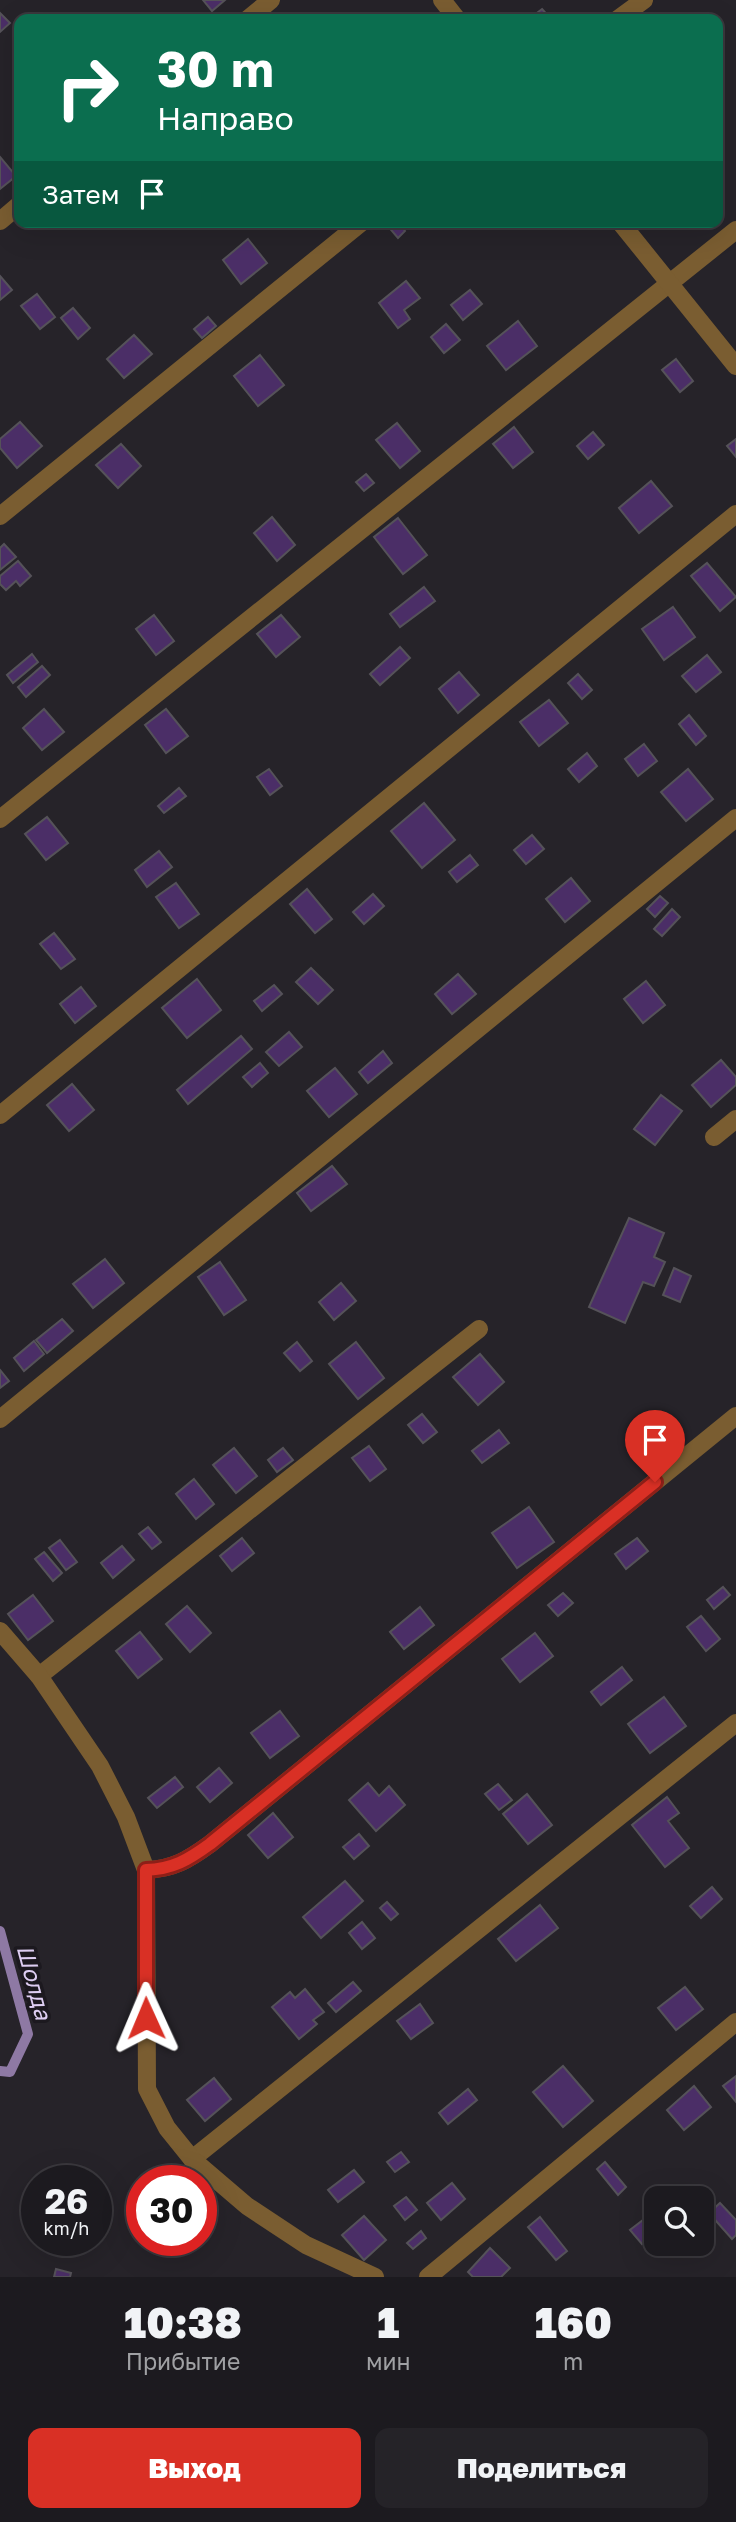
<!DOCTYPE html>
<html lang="ru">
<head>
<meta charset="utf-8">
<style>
	:root { --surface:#1c1a1f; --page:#252328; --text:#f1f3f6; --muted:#a0a1a4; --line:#3a383d; --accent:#d93025 }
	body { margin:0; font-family:"Golos Text",sans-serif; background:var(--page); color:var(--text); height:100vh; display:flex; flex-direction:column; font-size:26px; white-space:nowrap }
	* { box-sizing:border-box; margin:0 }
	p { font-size:23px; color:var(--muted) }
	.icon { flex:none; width:38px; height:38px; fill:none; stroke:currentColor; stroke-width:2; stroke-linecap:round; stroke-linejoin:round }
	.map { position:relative; height:2277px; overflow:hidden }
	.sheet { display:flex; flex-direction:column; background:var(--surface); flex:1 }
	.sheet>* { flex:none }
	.guide { position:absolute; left:14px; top:14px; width:709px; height:214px; border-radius:14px; box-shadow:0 7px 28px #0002,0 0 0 2px var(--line); background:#0b6e4f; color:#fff; overflow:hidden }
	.buttons { position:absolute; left:644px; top:2186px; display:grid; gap:14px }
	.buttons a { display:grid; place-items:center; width:70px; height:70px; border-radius:14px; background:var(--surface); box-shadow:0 7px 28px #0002,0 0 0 2px var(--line); font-size:35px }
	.speed { position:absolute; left:21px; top:2165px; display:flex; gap:14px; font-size:35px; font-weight:700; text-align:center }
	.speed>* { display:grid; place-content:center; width:91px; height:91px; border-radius:50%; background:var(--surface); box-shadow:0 7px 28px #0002,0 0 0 2px var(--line); line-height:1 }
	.speed small { font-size:18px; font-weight:400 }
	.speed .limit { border:10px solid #d22; background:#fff; color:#111 }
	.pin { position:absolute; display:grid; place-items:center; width:60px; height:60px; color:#fff; margin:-72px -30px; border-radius:50% 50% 50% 0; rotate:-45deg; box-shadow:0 0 7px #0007 }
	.pin .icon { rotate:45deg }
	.me { position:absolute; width:77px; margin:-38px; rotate:359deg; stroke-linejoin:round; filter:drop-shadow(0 0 5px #0008) }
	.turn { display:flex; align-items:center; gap:24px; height:147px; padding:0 28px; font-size:32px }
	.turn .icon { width:91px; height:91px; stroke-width:2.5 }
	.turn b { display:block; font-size:49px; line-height:60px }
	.then { display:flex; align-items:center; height:66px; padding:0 28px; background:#0003; gap:14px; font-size:26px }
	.eta { display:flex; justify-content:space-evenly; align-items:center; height:119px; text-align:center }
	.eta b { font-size:42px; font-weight:800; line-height:49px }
	.button { display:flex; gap:14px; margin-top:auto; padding:14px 28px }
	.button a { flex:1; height:80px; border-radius:14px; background:var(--accent); color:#fff; font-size:28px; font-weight:800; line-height:80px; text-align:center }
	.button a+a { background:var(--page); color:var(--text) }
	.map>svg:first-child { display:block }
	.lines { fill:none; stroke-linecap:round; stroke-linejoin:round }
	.stream { stroke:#8e79a4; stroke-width:10 }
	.building { fill:#4b2e67; stroke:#555259; stroke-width:2 }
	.lane { stroke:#7a5d31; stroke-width:18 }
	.street { stroke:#7a5d31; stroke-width:18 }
	.route-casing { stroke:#8d1f18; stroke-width:18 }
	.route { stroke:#d93025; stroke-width:12 }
	.labels { text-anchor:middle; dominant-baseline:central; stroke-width:7; stroke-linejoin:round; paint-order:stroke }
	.water-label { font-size:23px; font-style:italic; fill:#decef2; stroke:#1c191f }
</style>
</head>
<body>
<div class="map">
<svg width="736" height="2277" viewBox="0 0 736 2277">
	<rect width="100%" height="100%" fill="#262329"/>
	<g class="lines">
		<polyline class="stream" points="0,1931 28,2034 10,2072 0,2071"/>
	</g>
	<g class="building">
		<polygon points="203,0 225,0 212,11"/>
		<polygon points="542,9 551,19 529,19"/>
		<polygon points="0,13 10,23 0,32"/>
		<polygon points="0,157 16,176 0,189"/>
		<polygon points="398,222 405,231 398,238 386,224"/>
		<polygon points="248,239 267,263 241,284 223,260"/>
		<polygon points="0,276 12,290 0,300"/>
		<polygon points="406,281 420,298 404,310 410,319 398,328 379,303"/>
		<polygon points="470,290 482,304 463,320 451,305"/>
		<polygon points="37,294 55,317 40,329 21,306"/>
		<polygon points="73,308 90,328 78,339 61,318"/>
		<polygon points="208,317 216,326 202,338 194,329"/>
		<polygon points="518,321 537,346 506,370 487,346"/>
		<polygon points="446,324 460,340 444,353 431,337"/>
		<polygon points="134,335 152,354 124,378 107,359"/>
		<polygon points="260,355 284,385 258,406 234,376"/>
		<polygon points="676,359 693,381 680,392 662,370"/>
		<polygon points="20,422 42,446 17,468 0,448 0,439"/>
		<polygon points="397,423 420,451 400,468 376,440"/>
		<polygon points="514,427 533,452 513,468 493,444"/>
		<polygon points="593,432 604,445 588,459 577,446"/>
		<polygon points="736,439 736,457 727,446"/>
		<polygon points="121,444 141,466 118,488 96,465"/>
		<polygon points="366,474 374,483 364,491 356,482"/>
		<polygon points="651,481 672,506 639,533 619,508"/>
		<polygon points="272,517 295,545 277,561 254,533"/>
		<polygon points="398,518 427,555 403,574 374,537"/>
		<polygon points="4,544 16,557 0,570 0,548"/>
		<polygon points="18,561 31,576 20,586 16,581 6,590 0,584 0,576"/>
		<polygon points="707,563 736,597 720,611 691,576"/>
		<polygon points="424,587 435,601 400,627 390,614"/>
		<polygon points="673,607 695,637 664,660 642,629"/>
		<polygon points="154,615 174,641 156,655 136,629"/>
		<polygon points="281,615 300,637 276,657 257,634"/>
		<polygon points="400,647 410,658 380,685 370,674"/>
		<polygon points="32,654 38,662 13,683 7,675"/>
		<polygon points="707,655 721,672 696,692 682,676"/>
		<polygon points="42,666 50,675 26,697 18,687"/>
		<polygon points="459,672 479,695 458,713 439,689"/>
		<polygon points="578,674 592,690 582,699 568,683"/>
		<polygon points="549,700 568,723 539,746 520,722"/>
		<polygon points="44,709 64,732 42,750 23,728"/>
		<polygon points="166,709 188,736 166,753 145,725"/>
		<polygon points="689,715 706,736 696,745 679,724"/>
		<polygon points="644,744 657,761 638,776 625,759"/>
		<polygon points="587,753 597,766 579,782 568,769"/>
		<polygon points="269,769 282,786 270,795 257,777"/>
		<polygon points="688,769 713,799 686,821 661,792"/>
		<polygon points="179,788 186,796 164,813 158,806"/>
		<polygon points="424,803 455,840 422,868 391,831"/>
		<polygon points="47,817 68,843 46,860 25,834"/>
		<polygon points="532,835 544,849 526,864 514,850"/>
		<polygon points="159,851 172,867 147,887 135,870"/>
		<polygon points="470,855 478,865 457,882 449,872"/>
		<polygon points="571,878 590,901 565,922 546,899"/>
		<polygon points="176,883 199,914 179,928 156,897"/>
		<polygon points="307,889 332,919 315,933 290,904"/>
		<polygon points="373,894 384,906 364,924 353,912"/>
		<polygon points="660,896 668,903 655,917 647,909"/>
		<polygon points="672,909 680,917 662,936 654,929"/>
		<polygon points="54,933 75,959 61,969 40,944"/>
		<polygon points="311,968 333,990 318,1004 296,982"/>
		<polygon points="458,974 476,994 452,1014 435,994"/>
		<polygon points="197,979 221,1010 187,1038 162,1008"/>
		<polygon points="646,981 665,1005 643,1023 624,999"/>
		<polygon points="274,985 282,994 262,1011 254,1001"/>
		<polygon points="81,987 96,1006 75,1023 60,1004"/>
		<polygon points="289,1032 302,1047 279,1066 266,1052"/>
		<polygon points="241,1036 252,1049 188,1104 177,1090"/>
		<polygon points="383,1051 392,1063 368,1083 359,1072"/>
		<polygon points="721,1060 736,1077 736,1085 711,1107 692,1085"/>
		<polygon points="260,1063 268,1073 252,1087 243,1077"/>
		<polygon points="335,1068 357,1094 329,1117 307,1091"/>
		<polygon points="72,1084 94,1110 69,1131 47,1105"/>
		<polygon points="661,1095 682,1111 655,1145 634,1129"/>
		<polygon points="332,1166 347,1184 311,1211 297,1193"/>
		<polygon points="629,1218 664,1233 654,1257 665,1262 654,1286 643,1282 625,1323 589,1307"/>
		<polygon points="105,1259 124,1283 93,1308 73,1284"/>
		<polygon points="220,1262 246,1300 224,1315 198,1277"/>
		<polygon points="674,1268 691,1276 680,1302 663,1295"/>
		<polygon points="341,1283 356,1301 334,1320 319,1302"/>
		<polygon points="62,1319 73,1331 47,1353 36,1340"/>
		<polygon points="34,1341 44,1354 24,1371 14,1358"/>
		<polygon points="297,1342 312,1361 300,1371 284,1353"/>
		<polygon points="356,1342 384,1378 358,1399 329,1364"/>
		<polygon points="480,1354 504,1382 478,1405 453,1377"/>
		<polygon points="0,1370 9,1381 0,1388"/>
		<polygon points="422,1414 437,1432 423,1443 408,1425"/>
		<polygon points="499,1430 509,1443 482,1463 472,1451"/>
		<polygon points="369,1446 386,1469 370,1481 352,1458"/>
		<polygon points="234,1448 257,1476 236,1493 213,1465"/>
		<polygon points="283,1448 293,1460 277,1472 268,1460"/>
		<polygon points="194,1479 214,1504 196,1519 176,1494"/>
		<polygon points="529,1507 554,1542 517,1568 492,1533"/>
		<polygon points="148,1527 161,1542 152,1549 139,1534"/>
		<polygon points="242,1538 254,1553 232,1571 220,1556"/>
		<polygon points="637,1538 648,1551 626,1569 615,1554"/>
		<polygon points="60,1540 77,1562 66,1570 49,1548"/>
		<polygon points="122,1546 134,1560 113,1578 101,1563"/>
		<polygon points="44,1552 62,1573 53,1581 35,1559"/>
		<polygon points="723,1587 730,1595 714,1609 707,1600"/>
		<polygon points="563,1593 573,1603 558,1616 548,1605"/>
		<polygon points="33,1595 53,1621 28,1640 8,1614"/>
		<polygon points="187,1606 211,1633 190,1652 166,1624"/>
		<polygon points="420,1607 434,1625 404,1649 390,1632"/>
		<polygon points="701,1616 720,1639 706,1651 687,1627"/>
		<polygon points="140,1632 162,1659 138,1678 116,1651"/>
		<polygon points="535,1633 553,1656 520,1682 502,1659"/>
		<polygon points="622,1667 632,1680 601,1705 591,1692"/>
		<polygon points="664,1697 686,1726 650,1753 628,1724"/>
		<polygon points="280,1711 299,1736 270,1758 251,1733"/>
		<polygon points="219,1768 232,1783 210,1802 197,1787"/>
		<polygon points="175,1777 183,1787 157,1808 148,1798"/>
		<polygon points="368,1783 379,1796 389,1786 405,1805 376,1831 349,1800"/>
		<polygon points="498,1784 512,1800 499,1810 485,1794"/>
		<polygon points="527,1794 552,1825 528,1844 503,1814"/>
		<polygon points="667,1797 679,1813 668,1821 689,1848 665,1867 632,1825"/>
		<polygon points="273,1813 293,1837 268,1858 248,1835"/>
		<polygon points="359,1834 369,1846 354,1859 343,1847"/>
		<polygon points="345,1881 363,1901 321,1938 303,1917"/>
		<polygon points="712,1887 722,1899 701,1918 690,1906"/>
		<polygon points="387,1902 398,1914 391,1920 380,1908"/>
		<polygon points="540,1905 558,1928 516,1961 498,1939"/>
		<polygon points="362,1922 375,1938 362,1949 349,1933"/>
		<polygon points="353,1982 361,1991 336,2012 328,2003"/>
		<polygon points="685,1987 703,2009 676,2030 658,2008"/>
		<polygon points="305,1989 324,2012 313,2020 317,2024 299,2039 272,2007 290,1992 295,1998"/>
		<polygon points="420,2004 433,2023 411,2039 397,2021"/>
		<polygon points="563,2066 593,2101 563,2127 533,2092"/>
		<polygon points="736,2076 736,2102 723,2086"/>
		<polygon points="214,2078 231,2099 205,2121 187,2100"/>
		<polygon points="694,2086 711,2107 684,2130 667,2110"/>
		<polygon points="468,2089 477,2100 448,2124 439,2113"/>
		<polygon points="401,2152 409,2162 395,2172 387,2162"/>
		<polygon points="605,2162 626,2187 618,2195 597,2169"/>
		<polygon points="354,2170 364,2182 338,2202 328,2190"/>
		<polygon points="452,2183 465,2199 441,2220 427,2203"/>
		<polygon points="406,2197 417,2210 405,2220 394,2206"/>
		<polygon points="720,2203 736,2220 736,2235 732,2239 709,2213"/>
		<polygon points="656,2210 656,2233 642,2244 630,2230"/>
		<polygon points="364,2216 386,2240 364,2260 342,2235"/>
		<polygon points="540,2217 567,2251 556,2260 528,2227"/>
		<polygon points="421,2231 426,2238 413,2249 407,2243"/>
		<polygon points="490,2248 510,2268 501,2277 473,2277 468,2272"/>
		<polygon points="56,2269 71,2273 70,2277 54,2277"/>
	</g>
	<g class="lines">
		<g class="lane">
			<polyline points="248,19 271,0"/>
			<polyline points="618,19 644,0"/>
			<polyline points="0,221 19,205"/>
			<polyline points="0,516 362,222"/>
			<polyline points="0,819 736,230"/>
			<polyline points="0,1115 736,514"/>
			<polyline points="714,1137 736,1119"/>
			<polyline points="0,1419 736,818"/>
			<polyline points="39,1676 479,1329"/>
			<path d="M146 1870C173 1869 188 1860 210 1844L736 1416"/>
			<polyline points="192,2159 736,1723"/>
			<polyline points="428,2277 736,2022"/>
		</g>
		<g class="street">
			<polyline points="442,0 457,19"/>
			<polyline points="620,222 736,366"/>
			<polyline points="0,1631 39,1676 100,1766 126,1817 146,1870 147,2089 167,2128 192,2159 247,2206 306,2245 375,2277"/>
		</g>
	</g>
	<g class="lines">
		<g class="route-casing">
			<path id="route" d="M146 2018V1870C173 1869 188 1860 210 1844L655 1482"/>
		</g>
		<use href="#route" class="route"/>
	</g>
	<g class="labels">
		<g class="water-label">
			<text transform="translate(35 1982) rotate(75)">Шолда</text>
		</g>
	</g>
</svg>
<div class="buttons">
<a><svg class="icon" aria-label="search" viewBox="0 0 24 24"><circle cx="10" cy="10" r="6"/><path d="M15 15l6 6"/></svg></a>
</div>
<div class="speed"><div>26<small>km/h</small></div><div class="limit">30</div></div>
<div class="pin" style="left:655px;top:1482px;background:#d93025"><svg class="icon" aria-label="arrive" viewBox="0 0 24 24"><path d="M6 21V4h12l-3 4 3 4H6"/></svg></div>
<svg class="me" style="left:146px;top:2018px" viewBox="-20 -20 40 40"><path d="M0-17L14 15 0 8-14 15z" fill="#d93025" stroke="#fff" stroke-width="4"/></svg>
<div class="guide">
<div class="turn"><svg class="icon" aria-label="right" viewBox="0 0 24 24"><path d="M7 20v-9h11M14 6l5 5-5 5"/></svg><div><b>30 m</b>Направо</div></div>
<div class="then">Затем<svg class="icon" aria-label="arrive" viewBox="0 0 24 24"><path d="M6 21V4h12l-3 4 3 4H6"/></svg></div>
</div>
</div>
<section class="sheet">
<div class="eta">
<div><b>10:38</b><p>Прибытие</p></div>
<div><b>1</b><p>мин</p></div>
<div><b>160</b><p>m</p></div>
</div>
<div class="button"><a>Выход</a><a>Поделиться</a></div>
</section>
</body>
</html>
